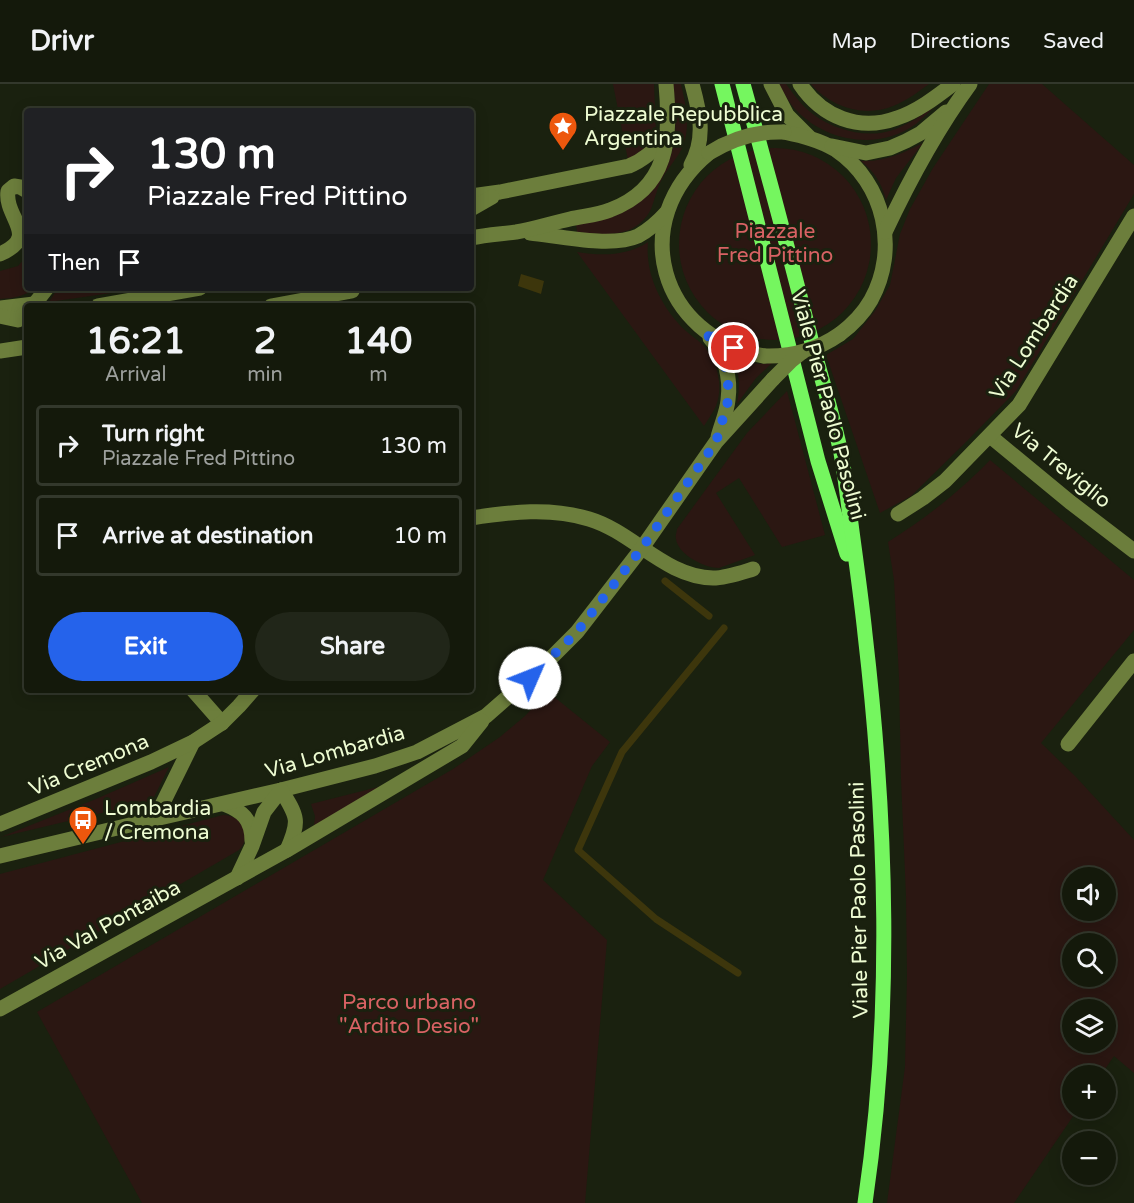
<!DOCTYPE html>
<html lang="en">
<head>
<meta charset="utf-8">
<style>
	:root { --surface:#14190b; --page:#212619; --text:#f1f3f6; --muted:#9da09d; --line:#33382c; --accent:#2563eb }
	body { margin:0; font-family:"Varela Round",sans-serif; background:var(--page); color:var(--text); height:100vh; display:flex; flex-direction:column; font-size:22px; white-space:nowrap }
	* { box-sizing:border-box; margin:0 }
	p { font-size:20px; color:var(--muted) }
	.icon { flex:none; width:33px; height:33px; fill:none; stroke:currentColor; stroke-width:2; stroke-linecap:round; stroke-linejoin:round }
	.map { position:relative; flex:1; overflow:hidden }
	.drawer { position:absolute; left:24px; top:219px; width:450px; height:390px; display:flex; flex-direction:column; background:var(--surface); border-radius:6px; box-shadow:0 3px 15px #0003,0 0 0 2px var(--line) }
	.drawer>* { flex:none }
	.top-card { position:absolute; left:24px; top:24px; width:450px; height:183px; border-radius:6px; box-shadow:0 3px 15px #0003,0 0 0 2px var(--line); background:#202124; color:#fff; overflow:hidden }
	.tools { position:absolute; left:1062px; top:783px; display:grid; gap:12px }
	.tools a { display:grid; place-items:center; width:54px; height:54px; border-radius:50%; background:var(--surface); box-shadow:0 3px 15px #0003,0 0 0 2px var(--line); font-size:30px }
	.pin { position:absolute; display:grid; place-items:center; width:51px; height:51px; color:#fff; margin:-26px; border:3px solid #fff; border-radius:50%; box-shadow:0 2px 6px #0007 }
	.me { position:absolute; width:66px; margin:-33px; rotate:46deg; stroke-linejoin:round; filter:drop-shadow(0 0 4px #0008) }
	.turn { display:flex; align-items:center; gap:21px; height:126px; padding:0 24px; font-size:27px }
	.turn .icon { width:78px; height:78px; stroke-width:2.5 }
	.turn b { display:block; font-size:42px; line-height:51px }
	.then { display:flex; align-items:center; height:57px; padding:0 24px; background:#0003; gap:12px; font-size:22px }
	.eta { display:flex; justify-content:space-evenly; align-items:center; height:102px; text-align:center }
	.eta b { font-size:36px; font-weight:800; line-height:42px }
	.primary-button { display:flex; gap:12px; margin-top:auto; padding:12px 24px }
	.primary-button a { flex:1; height:69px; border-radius:36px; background:var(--accent); color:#fff; font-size:24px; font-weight:800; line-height:69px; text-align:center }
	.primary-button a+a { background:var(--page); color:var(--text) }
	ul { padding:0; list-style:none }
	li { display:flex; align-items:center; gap:18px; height:81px; margin:0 12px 9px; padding:0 12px; border:3px solid var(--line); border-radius:6px }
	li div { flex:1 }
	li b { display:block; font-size:22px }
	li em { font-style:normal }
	header { display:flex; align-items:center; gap:36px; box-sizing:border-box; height:84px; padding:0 30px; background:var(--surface); border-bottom:2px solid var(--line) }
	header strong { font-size:28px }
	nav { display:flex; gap:33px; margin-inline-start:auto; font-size:21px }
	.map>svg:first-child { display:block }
	.green { fill:#2b1712; fill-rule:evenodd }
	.water { fill:#3d360c }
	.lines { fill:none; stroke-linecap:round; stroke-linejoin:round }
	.stream { stroke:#3d360c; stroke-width:7 }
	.minor { stroke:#6c7e3c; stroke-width:15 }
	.major { stroke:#75f65f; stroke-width:15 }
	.minor-bridge { stroke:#6c7e3c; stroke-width:15 }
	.route { stroke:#2563eb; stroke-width:10; stroke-dasharray:0 18 }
	.labels { text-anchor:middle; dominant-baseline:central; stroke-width:6; stroke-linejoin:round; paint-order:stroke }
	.poi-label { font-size:21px; fill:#eefcd2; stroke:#1a210f; text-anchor:start }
	.park-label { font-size:21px; fill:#d86264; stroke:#1a210f }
	.street-label { font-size:21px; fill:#eefcd2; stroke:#1a210f }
</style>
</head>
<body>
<header>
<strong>Drivr</strong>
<nav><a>Map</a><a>Directions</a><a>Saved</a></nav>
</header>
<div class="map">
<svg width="1134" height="1119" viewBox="0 0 1134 1119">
	<rect width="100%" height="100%" fill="#1a210f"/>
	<g class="green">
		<polygon points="613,0 654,0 656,49 648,62 628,76"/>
		<path d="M673 0H681C686 22 692 47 680 68 675 77 667 85 662 95 657 104 655 115 651 125 636 155 604 151 577 148L576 140C591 137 607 135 621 129 635 123 643 113 652 101 657 95 663 89 666 83 679 58 676 27 673 0Z"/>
		<path d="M779 0H786C794 11 802 22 814 31 835 46 867 55 893 46 907 41 920 32 933 24 928 29 922 35 916 40 880 66 828 59 797 27 789 19 784 9 779 0Z"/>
		<path d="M811 0H929C918 8 906 17 893 22 864 34 831 23 811 0Z"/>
		<polygon points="989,0 1042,0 1134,81 1134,110 1016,307 967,357 911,412 880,429 826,271 853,255 875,227 890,201 900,150 910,125 933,84"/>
		<path d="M923 59 896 94 886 116C882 100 874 87 861 77 885 78 903 69 923 59Z"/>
		<circle cx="775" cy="160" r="96"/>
		<path d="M648 158C645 187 659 218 678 239 685 248 695 253 703 261 717 277 724 301 716 322 713 329 708 335 704 342L577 168C602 172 627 172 648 158Z"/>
		<path d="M27 172V204H34C24 213 13 214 0 215V187L18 182Z"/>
		<polygon points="58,204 126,204 132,206 49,218"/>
		<path d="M733 274C746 279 758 281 772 279L756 294 737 320C740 303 740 290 733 274Z"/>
		<path d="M787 307 825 451 782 463 739 394 716 409 755 471 719 484C705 484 678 471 676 455 675 451 677 448 677 445L747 349Z"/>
		<path d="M990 376 1134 496V546L1041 659 1076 693 1134 756V989L1114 972 1101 991 1072 992V1024L1078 1025 1014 1119H887L905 983 907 891 906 812 901 695 899 593 894 496 888 458C927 433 957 410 990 376ZM1072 794H1106V826H1072ZM1072 860H1106V892H1072ZM1072 926H1106V958H1072Z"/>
		<polygon points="548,608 610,658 592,682 543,796 607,856 585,1119 142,1119 37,928 453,685 500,653 525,632"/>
		<polygon points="169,683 152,717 1,753 96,715"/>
		<polygon points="386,701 314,742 315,732 311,720"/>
		<path d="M223 731C242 731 253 751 239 766L0 905V790Z"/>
	</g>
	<polygon class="water" points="521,190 544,197 541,210 518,202"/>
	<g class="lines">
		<g class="stream">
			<polyline points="665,497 709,532"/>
			<polyline points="724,544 622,668 578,766 656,835 738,889"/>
		</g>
		<g class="minor">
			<polyline points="771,0 787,31 809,53"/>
			<path d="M800 0C822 33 859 48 897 34 918 27 936 13 953 0"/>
			<path d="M784 48C802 52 820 56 836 66 885 99 899 166 871 216 863 230 852 241 840 250"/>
			<polyline points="832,62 866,69 890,64 906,57 921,49 946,28"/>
			<path d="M709 69C626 137 659 253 764 272"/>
			<path d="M691 81C706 54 700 29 692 0"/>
			<path d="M471 112 500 108 629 82C644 76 656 65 667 52"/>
			<polyline points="471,125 492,113"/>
			<path d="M885 148C909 97 937 45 970 0"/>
			<path d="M530 149C559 152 611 164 638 152 649 146 658 138 667 128"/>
			<path d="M471 154C486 151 501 150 516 148 534 145 552 139 570 135 583 132 598 131 610 126 669 104 671 54 666 0"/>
			<path d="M0 170C41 152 4 134 8 107L14 102 20 103 27 107"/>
			<polyline points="33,222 47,204"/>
			<polyline points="98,222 200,204"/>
			<polyline points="271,222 352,207"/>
			<polyline points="0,224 34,220"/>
			<polyline points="0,232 18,236 27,227"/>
			<path d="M710 254C725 270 731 294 728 316 727 328 721 341 718 353"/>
			<polyline points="0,267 27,263"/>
			<polyline points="990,352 1070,418 1134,467"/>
			<polyline points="898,430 923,414 945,397 1019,321 1134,132"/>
			<path d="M471 434C511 428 550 423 589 435 633 448 665 493 713 494 726 494 740 489 753 485"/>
			<polyline points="193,606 222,639"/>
			<polyline points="1068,660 1134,577"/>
			<path d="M224 720C242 727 252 735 252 757"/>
			<polyline points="155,735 193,658"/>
			<polyline points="0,740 151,678 193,658 222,639 239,622 253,606"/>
			<polyline points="0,772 155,735 281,706 375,682 417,668 486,632 543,582 577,548 642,464 716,358 773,295"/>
			<path d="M237 794 252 762 264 728 281 706C298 733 300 737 287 766"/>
			<polyline points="0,925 287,766 462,662 482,637"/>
		</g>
		<g class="major">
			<polyline points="722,0 818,377 847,470"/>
			<path d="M743 0C767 86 790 172 812 259 822 296 833 332 841 369 845 390 847 411 850 432 855 471 861 511 865 550 887 739 893 930 865 1119"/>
		</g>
		<g class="minor-bridge">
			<path d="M709 69C733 54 756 47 784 48"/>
			<path d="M764 272C792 273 817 266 840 250"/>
			<polyline points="773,295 791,277 801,269"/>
		</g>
	</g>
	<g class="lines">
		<polyline class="route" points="530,594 577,548 642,464 716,358 728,317 728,299 723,271 716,261 704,247 734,264"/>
	</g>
	<defs>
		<g id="sight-pin" transform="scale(1.5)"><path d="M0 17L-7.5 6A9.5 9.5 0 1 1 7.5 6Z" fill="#ed570d" stroke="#1a210f"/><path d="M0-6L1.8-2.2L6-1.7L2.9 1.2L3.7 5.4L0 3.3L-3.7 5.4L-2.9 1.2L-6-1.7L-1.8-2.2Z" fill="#fff"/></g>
		<g id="bus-pin" transform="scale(1.5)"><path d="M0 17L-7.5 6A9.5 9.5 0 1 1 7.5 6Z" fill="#ed570d" stroke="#1a210f"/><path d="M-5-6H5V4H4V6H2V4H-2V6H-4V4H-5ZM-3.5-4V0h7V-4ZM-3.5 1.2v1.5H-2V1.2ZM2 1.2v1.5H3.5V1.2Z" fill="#fff"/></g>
	</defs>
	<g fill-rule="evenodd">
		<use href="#sight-pin" x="563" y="42"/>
		<use href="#bus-pin" x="83" y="736"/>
	</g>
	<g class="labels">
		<g class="poi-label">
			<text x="584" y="30">Piazzale Repubblica<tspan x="584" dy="24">Argentina</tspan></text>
			<text x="104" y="724">Lombardia<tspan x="104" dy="24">/ Cremona</tspan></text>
		</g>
		<g class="park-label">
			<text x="775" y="147">Piazzale<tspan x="775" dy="24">Fred Pittino</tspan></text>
			<text x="409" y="918">Parco urbano<tspan x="409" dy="24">"Ardito Desio"</tspan></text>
		</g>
		<g class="street-label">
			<text transform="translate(1034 253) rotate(-57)">Via Lombardia</text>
			<text transform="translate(828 321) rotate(75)">Viale Pier Paolo Pasolini</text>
			<text transform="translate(1061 382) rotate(39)">Via Treviglio</text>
			<text transform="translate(335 668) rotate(-16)">Via Lombardia</text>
			<text transform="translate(89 681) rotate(-23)">Via Cremona</text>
			<text transform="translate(859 816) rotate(-91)">Viale Pier Paolo Pasolini</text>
			<text transform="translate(108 841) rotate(-29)">Via Val Pontaiba</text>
		</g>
	</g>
</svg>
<div class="tools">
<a><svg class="icon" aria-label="sound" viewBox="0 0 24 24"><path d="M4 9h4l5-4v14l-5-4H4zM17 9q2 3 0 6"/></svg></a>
<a><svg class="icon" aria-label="search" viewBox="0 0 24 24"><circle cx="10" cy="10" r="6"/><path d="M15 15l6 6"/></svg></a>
<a><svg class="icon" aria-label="layers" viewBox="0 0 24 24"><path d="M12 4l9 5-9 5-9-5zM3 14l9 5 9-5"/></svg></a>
<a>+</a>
<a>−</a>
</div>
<div class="pin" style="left:734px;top:264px;background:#d93025"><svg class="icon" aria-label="arrive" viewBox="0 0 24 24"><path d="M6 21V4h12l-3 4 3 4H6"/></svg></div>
<svg class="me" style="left:530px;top:594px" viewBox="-20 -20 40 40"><circle r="19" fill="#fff"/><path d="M0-13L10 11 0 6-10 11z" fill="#2563eb"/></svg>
<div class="top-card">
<div class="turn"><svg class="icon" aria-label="right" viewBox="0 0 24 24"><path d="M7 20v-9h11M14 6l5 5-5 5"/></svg><div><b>130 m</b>Piazzale Fred Pittino</div></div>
<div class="then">Then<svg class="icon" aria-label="arrive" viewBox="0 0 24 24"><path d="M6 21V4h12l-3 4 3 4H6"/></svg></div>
</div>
<section class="drawer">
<div class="eta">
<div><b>16:21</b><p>Arrival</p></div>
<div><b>2</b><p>min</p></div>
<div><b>140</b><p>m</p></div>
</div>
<ul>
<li><svg class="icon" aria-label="right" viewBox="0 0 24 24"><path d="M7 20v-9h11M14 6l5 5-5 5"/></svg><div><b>Turn right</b><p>Piazzale Fred Pittino</p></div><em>130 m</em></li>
<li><svg class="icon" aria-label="arrive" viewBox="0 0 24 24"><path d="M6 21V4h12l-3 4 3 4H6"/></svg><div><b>Arrive at destination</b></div><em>10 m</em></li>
</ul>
<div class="primary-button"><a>Exit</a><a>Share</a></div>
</section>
</div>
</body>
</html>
